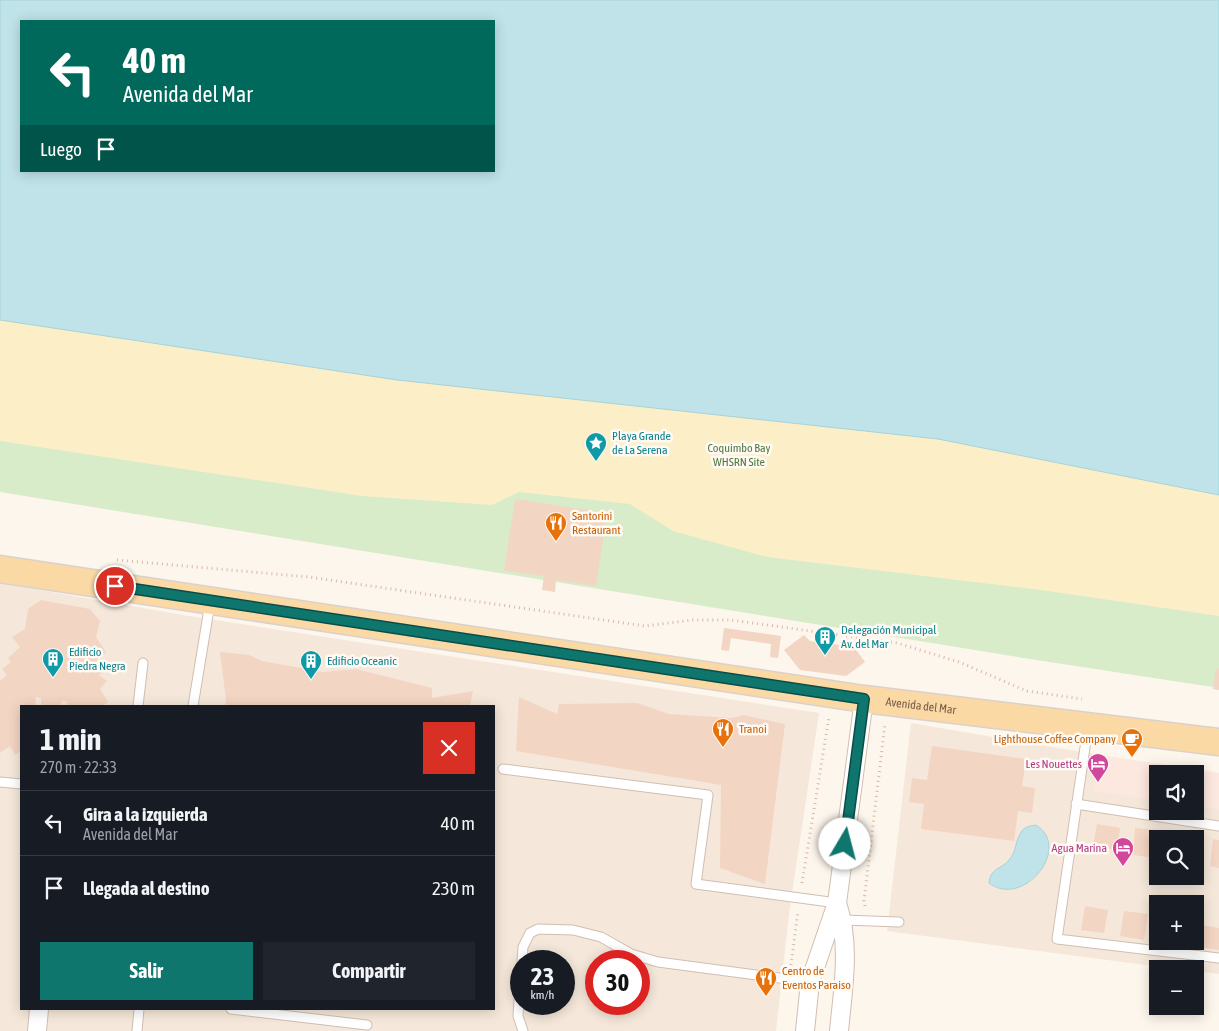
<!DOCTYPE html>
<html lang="es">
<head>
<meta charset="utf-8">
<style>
	:root { --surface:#171b24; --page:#20242c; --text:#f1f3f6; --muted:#9ea1a6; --line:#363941; --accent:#0f766e }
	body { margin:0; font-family:"Asap Condensed",sans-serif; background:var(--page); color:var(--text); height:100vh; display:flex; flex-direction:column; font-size:19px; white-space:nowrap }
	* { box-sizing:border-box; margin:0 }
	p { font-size:16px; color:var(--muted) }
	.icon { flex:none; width:28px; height:28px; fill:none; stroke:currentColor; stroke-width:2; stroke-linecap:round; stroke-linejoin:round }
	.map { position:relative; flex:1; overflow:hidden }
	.panel { position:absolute; left:20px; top:705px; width:475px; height:305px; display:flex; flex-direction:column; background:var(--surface); border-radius:0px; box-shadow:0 2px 12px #0003 }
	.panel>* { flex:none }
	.banner { position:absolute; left:20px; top:20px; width:475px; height:152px; border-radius:0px; box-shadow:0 2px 12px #0003; background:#00695c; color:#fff; overflow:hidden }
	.tools { position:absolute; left:1149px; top:765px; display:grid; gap:10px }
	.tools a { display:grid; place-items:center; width:55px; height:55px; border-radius:0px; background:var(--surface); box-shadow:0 2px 12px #0003; font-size:25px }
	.speed { position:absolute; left:510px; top:950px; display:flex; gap:10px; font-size:25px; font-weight:700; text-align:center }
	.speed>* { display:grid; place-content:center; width:65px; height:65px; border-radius:50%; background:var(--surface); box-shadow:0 2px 12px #0003; line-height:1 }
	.speed small { font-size:12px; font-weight:400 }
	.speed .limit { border:8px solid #d22; background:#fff; color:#111 }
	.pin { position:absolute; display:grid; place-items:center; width:42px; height:42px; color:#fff; margin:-21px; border:2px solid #fff; border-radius:50%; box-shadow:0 1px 5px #0007 }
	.me { position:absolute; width:55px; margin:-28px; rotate:8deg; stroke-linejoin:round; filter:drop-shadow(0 0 4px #0008) }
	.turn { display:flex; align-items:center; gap:18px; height:105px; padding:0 20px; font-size:22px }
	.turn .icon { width:65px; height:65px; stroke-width:2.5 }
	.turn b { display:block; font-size:35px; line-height:42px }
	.then { display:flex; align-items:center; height:48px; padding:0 20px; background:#0003; gap:10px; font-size:19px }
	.round { display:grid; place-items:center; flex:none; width:52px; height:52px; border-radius:0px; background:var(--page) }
	.head { display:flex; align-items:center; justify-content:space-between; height:85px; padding:0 20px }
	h1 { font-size:30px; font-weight:700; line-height:38px }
	.cta { display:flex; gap:10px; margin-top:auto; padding:10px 20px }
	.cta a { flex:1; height:58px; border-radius:0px; background:var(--accent); color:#fff; font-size:20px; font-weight:700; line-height:58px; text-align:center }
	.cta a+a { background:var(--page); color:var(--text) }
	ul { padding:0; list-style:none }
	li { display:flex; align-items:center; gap:15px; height:65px; padding:0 20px; border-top:1px solid var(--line) }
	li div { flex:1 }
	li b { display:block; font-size:19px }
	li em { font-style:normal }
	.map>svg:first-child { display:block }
	.residential { fill:#f5e8da; fill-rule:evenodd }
	.commercial { fill:#fde8e0 }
	.green { fill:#d8ecc9 }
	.sand { fill:#fcefc7 }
	.water { fill:#bfe3e8; stroke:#a5d3da; fill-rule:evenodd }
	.building { fill:#f3d5c3 }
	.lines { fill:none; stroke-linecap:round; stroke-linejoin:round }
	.lane-casing { stroke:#d1beb0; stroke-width:11 }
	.street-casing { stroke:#d1beb0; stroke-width:20 }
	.primary-casing { stroke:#dad1cd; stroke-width:29 }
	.path { stroke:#d9b8a5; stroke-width:3; stroke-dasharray:1 4; stroke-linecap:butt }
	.lane { stroke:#fff; stroke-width:9 }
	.street { stroke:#fff; stroke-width:18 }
	.primary { stroke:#fbd9a5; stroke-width:26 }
	.route-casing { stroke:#0a4d48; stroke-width:12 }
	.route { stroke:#0f766e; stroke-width:9 }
	.labels { text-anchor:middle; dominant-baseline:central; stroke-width:5; stroke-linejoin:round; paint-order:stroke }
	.culture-label { font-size:12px; fill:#0d838f; stroke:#fffaf3; text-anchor:start }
	.park-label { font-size:12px; fill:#537a41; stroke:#fffaf3 }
	.food-label { font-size:12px; fill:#c56008; stroke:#fffaf3; text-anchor:start }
	.street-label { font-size:12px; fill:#7a5c4d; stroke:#fffaf3 }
	.hotel-label { font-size:12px; fill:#b23c85; stroke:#fffaf3; text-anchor:end }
</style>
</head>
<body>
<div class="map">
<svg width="1219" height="1031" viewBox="0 0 1219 1031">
	<rect width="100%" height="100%" fill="#fdf6ec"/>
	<g class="residential">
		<path d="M0 583 189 616 819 713 789 914 776 1031H0ZM21 706H494V1009H21ZM521 961H564V1004H521ZM596 961H639V1004H596Z"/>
		<path d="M911 723 1099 755 1219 773V974L1195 971V969H1176L887 931ZM1158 774H1195V811H1158ZM1158 839H1195V876H1158ZM1158 904H1195V941H1158Z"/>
	</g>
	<polygon class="commercial" points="1099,755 1219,773 1219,809 1195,805 1195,774 1158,774 1157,800 1094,791"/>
	<polygon class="green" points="0,182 1219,378 1219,688 1030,659 0,492"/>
	<polygon class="sand" points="0,320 397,380 938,439 1219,495 1219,616 1041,590 767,557 673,531 630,504 519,492 492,505 362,496 0,441"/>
	<g class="water">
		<path d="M0 0H1219V495L938 439 397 380 0 320ZM21 21H494V171H21Z"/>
		<path d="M1036 825C1073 848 1023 909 989 883 991 867 1001 870 1009 860 1017 852 1015 839 1022 831 1026 826 1030 826 1036 825Z"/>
	</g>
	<g class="building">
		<polygon points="515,499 607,513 596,586 556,580 555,592 542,590 544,576 504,571"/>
		<polygon points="41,600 90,609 100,621 96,637 106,652 96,660 104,671 99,675 107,681 100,689 108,702 102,706 67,706 67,701 62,701 61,706 41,706 41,698 36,697 35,706 21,706 21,751 15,755 10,746 0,753 0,681 7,675 2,669 11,662 8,658 20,647 12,637 25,629 28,609"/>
		<polygon points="724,628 781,636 778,658 770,657 771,644 731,638 729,651 721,650"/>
		<polygon points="804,635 810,641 816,642 821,636 831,637 833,644 840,645 848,639 865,662 846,676 800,670 784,650"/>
		<polygon points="220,652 249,655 262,661 323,672 356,669 432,688 432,698 473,691 470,706 225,706 226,700"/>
		<polygon points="1216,668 1219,669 1219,690 1213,689"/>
		<polygon points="519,697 557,714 559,704 637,703 669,714 731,718 744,715 785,724 765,884 720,868 721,785 516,751"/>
		<polygon points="932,746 1026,759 1022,786 1035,788 1032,813 1018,811 1014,841 921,829 924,804 909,802 912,778 927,780"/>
		<polygon points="1097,824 1120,828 1117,850 1093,846"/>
		<polygon points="1135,828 1159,830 1156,858 1133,855"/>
		<polygon points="1213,839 1219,840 1219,868 1210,866"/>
		<polygon points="1085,906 1108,910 1104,933 1081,930"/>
		<polygon points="1124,911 1148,914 1144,940 1120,936"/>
		<polygon points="1201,925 1219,928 1219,950 1197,947"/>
		<polygon points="1161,941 1183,941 1182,946"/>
	</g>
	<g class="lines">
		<g class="lane-casing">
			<g id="lane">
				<polyline points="138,706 143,663"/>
				<polyline points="193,706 210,603"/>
				<polyline points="1088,727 1057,939 1219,958"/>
				<polyline points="503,769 708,795 696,884 837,903"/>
				<polyline points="0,782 21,784"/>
				<polyline points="1076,804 1219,826"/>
				<polyline points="843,920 899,922"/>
				<polyline points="522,961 523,947 530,933 538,929 573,930 601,937 631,954 658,962 810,982"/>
				<polyline points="521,969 518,1016 523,1031"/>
				<polyline points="231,1009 367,1025"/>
				<polyline points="137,1031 139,1009"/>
			</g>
		</g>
		<g class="street-casing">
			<g id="street">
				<path d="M837 903C851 945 843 988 839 1031"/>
				<polyline points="37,1031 39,1009"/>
				<polyline points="805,1031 810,982 837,903 864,699"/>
			</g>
		</g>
		<g class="primary-casing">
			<g id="primary">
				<path id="s1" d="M0 569 864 699 1219 742"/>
			</g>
		</g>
		<g class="path">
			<polyline points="117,560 309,577 645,626 692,620 731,620 897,643 959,662 1027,691 1082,699"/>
			<polyline points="802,883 829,717"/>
			<polyline points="865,906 864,901 885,724"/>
			<polyline points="791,965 798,911"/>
		</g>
		<use href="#lane" class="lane"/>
		<use href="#street" class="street"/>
		<use href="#primary" class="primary"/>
	</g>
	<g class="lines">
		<g class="route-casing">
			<polyline id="route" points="115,586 864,699 845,844"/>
		</g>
		<use href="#route" class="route"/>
	</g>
	<defs>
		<g id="sight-pin" transform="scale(1.125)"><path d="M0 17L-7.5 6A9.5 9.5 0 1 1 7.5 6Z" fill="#0f9aa8" stroke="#fffaf3"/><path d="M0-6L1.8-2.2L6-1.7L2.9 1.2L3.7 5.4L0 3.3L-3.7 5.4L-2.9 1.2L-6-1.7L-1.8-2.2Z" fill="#fff"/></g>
		<g id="restaurant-pin" transform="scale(1.125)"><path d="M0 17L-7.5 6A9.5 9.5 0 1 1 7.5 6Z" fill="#e8710a" stroke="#fffaf3"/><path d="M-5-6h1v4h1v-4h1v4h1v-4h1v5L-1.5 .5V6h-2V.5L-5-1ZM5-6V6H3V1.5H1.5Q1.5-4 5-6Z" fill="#fff"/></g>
		<g id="building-pin" transform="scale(1.125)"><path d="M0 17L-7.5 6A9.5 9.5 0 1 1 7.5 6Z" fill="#0f9aa8" stroke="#fffaf3"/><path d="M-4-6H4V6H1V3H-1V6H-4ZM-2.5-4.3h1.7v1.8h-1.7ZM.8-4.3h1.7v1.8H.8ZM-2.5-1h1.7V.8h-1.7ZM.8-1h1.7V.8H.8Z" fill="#fff"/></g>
		<g id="cafe-pin" transform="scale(1.125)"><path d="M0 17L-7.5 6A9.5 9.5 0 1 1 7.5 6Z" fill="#e8710a" stroke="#fffaf3"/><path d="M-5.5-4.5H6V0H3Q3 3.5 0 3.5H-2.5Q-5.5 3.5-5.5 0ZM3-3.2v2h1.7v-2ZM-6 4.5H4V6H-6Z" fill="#fff"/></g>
		<g id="hotel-pin" transform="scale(1.125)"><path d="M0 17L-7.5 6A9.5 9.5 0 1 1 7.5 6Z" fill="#d1479c" stroke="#fffaf3"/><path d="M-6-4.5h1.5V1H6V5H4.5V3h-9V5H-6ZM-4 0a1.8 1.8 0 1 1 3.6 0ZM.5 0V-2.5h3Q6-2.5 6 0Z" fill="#fff"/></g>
	</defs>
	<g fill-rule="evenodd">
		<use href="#sight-pin" x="596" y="443"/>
		<use href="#restaurant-pin" x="556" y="523"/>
		<use href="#building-pin" x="825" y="637"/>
		<use href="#building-pin" x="53" y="659"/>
		<use href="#building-pin" x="311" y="661"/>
		<use href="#restaurant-pin" x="723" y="729"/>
		<use href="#cafe-pin" x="1132" y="739"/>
		<use href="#hotel-pin" x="1098" y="764"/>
		<use href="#hotel-pin" x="1123" y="848"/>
		<use href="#restaurant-pin" x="766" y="978"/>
	</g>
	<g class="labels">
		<g class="culture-label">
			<text x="612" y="436">Playa Grande<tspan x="612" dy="14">de La Serena</tspan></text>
			<text x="841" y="630">Delegación Municipal<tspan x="841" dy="14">Av. del Mar</tspan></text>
			<text x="69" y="652">Edificio<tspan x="69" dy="14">Piedra Negra</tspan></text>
			<text x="327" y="661">Edificio Oceanic</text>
		</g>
		<g class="park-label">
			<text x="739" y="448">Coquimbo Bay<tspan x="739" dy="14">WHSRN Site</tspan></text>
		</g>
		<g class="food-label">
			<text x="572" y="516">Santorini<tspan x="572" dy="14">Restaurant</tspan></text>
			<text x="739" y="729">Tranoi</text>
			<text x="1116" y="739" text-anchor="end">Lighthouse Coffee Company</text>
			<text x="782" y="971">Centro de<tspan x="782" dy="14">Eventos Paraiso</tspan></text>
		</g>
		<g class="street-label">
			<text stroke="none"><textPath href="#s1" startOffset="931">Avenida del Mar</textPath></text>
		</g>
		<g class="hotel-label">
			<text x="1082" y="764">Les Nouettes</text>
			<text x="1107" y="848">Agua Marina</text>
		</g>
	</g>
</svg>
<div class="tools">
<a><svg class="icon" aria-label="sound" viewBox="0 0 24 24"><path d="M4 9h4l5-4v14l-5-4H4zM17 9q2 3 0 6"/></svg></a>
<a><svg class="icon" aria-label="search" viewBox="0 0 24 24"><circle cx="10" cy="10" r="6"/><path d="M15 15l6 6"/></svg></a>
<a>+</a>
<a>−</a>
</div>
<div class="speed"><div>23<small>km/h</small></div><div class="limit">30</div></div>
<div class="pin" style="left:115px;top:586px;background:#d93025"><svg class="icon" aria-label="arrive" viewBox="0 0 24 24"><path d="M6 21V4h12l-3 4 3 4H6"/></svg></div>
<svg class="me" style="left:845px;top:844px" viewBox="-20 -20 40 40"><circle r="19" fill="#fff"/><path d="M0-13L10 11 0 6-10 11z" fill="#0f766e"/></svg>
<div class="banner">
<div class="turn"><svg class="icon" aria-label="left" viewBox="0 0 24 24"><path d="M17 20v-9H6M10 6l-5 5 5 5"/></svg><div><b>40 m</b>Avenida del Mar</div></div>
<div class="then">Luego<svg class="icon" aria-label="arrive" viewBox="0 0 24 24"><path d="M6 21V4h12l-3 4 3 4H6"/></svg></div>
</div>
<section class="panel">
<div class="head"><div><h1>1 min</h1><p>270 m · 22:33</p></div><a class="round" style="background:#d93025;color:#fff"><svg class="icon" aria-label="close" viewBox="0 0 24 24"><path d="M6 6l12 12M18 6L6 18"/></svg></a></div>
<ul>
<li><svg class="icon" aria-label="left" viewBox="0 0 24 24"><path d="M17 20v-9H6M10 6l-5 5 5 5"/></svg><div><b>Gira a la izquierda</b><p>Avenida del Mar</p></div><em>40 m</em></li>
<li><svg class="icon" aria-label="arrive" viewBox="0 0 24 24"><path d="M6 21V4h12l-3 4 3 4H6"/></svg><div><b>Llegada al destino</b></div><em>230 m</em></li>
</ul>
<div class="cta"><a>Salir</a><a>Compartir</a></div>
</section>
</div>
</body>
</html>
